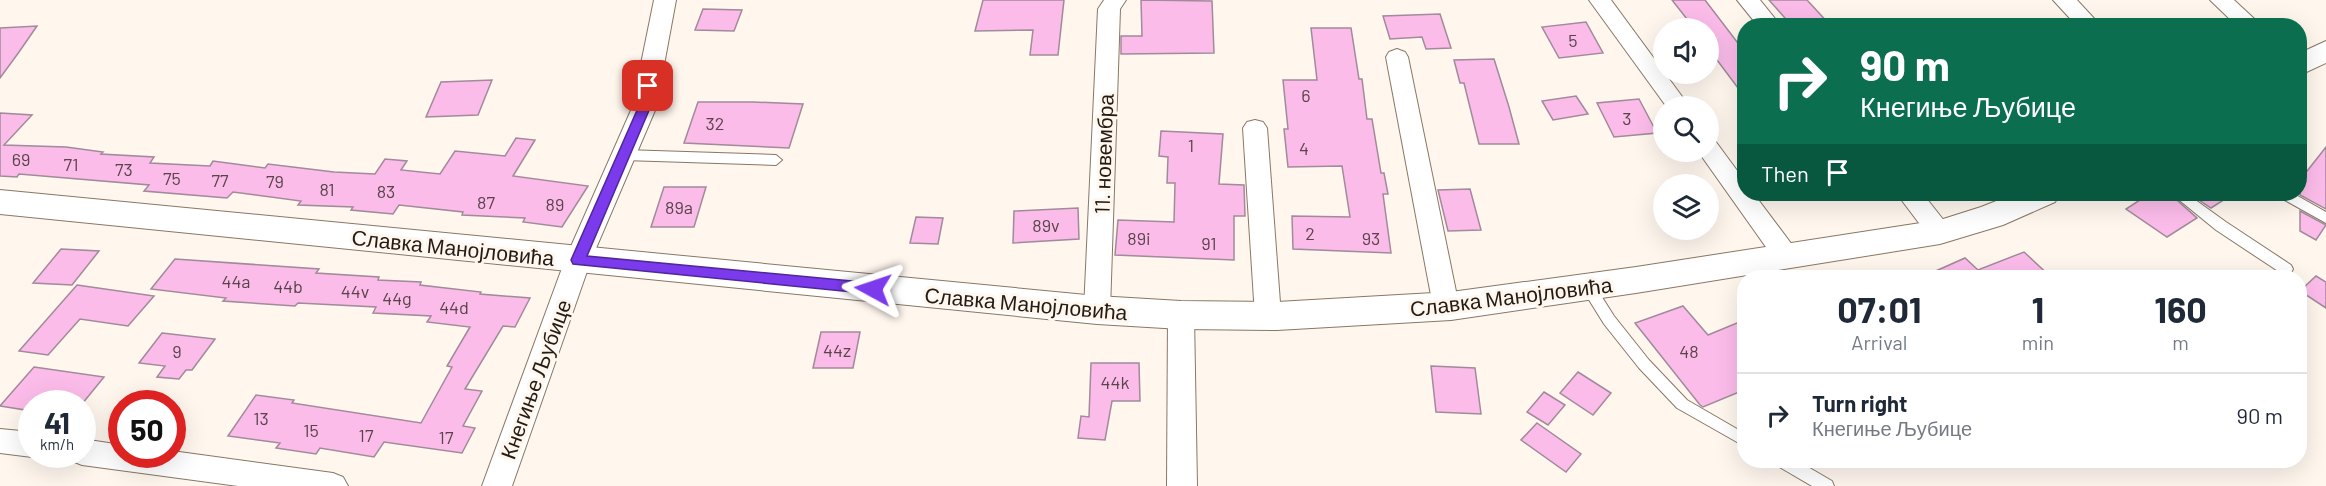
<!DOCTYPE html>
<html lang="en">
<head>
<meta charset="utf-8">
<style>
	:root { --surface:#fff; --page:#f6f6f7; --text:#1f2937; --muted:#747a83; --line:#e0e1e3 }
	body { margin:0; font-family:Barlow,sans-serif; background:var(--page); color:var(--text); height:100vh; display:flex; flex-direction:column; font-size:22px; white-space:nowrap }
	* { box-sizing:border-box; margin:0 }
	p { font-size:20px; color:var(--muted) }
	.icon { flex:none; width:33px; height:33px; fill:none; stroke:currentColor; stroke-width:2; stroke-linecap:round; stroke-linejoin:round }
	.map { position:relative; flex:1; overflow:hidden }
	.panel { position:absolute; left:1737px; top:270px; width:570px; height:198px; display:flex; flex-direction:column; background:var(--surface); border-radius:24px; box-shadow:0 6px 24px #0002 }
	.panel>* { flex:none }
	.hud { position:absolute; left:1737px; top:18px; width:570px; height:183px; border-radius:24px; box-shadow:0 6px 24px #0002; background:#0b6e4f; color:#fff; overflow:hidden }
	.tools { position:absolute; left:1653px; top:18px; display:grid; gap:12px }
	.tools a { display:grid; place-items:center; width:66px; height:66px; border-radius:50%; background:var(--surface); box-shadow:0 6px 24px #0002; font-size:30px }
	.speed { position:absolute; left:18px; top:390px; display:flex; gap:12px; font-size:30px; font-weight:700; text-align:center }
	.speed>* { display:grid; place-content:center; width:78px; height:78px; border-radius:50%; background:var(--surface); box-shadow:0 6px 24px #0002; line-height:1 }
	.speed small { font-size:15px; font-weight:400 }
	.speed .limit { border:9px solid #d22; background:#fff; color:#111 }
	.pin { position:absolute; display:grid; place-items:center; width:51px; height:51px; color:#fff; margin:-26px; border-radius:12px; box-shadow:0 3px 9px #0006 }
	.me { position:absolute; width:66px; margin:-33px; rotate:275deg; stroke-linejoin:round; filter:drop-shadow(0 0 4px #0008) }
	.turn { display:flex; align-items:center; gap:21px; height:126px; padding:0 24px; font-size:27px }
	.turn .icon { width:78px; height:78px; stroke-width:2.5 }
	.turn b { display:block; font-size:42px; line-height:51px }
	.then { display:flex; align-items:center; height:57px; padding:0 24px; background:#0003; gap:12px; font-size:22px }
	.eta { display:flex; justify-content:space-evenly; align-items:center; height:102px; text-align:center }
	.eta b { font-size:36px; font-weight:700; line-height:42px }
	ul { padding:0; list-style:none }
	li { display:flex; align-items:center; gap:18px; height:84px; padding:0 24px; border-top:2px solid var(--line) }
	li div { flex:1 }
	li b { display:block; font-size:22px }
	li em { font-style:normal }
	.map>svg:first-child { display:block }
	.building { fill:#fcbcea; stroke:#a18a9a; stroke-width:1.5 }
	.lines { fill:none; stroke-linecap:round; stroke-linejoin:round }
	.lane-casing { stroke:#897765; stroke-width:2 }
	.street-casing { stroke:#897765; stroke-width:2 }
	.secondary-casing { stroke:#897765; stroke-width:2 }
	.lane { fill:#fff; fill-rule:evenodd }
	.street { fill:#fff; fill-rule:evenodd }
	.secondary { fill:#fff; fill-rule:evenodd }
	.route { fill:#7c3aed; stroke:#51269a; stroke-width:1.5 }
	.labels { text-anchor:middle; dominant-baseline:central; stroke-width:6; stroke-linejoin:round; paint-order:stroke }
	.number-label { font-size:18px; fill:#59444a }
	.street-label { font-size:21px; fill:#231c14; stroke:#fff6ee }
</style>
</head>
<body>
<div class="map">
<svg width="2326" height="486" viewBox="0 0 2326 486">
	<rect width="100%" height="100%" fill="#fff6ee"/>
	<g class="building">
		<polygon points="983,0 1064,0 1058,55 1030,55 1033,30 975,31"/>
		<polygon points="1141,0 1212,1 1214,53 1121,54 1121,36 1142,36"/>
		<polygon points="1672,0 1705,0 1744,51 1744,96 1708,48 1708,28 1694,28"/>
		<polygon points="1769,0 1807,0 1831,26 1792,26"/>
		<polygon points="703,9 742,10 734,31 695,30"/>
		<polygon points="1440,14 1451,48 1426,49 1422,37 1390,39 1383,16"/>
		<polygon points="1586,22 1603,53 1559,58 1542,27"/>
		<polygon points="37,26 19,52 0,78 0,28"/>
		<polygon points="1311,28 1351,28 1359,79 1362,79 1367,119 1372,119 1381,173 1384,173 1388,194 1383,194 1391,253 1293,249 1292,216 1350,217 1342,166 1288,167 1284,129 1288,129 1283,80 1317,80"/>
		<polygon points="1494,59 1509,107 1519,144 1479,144 1464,83 1460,83 1454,60"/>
		<polygon points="492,80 478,115 426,117 441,82"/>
		<polygon points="1576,96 1588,114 1553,120 1542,101"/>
		<polygon points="1639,99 1657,133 1614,137 1597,103"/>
		<polygon points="698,102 753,102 803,104 789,148 684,143"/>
		<polygon points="0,113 32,115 4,145 66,147 103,152 101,154 154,157 150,163 210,166 213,161 265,168 268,164 334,172 375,174 385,159 407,161 401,170 440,174 455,151 505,156 516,138 535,140 513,176 588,186 562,227 523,222 525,218 462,215 463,212 399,205 393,214 351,210 353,207 298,205 301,201 233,192 227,198 144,191 149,185 19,174 17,177 0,176"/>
		<polygon points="1161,131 1223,134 1219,184 1244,185 1245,216 1234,216 1234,260 1115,255 1118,220 1174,222 1175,183 1167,183 1168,157 1159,156"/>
		<polygon points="2326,147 2326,209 2300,195 2300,180"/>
		<polygon points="664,187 706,187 694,227 651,227"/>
		<polygon points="1470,189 1481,230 1448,231 1438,190"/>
		<polygon points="2149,194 2170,194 2197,218 2167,237 2126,209"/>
		<polygon points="2190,194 2233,194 2211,208"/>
		<polygon points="1078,208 1079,239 1013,243 1014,211"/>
		<polygon points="2300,211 2326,225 2316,240 2300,231"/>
		<polygon points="916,217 943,218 938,244 910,243"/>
		<polygon points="61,249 99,251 72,285 33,283"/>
		<polygon points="2024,252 2052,278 1920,278 1965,258 1978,270"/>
		<polygon points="175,259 319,269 316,273 379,277 378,280 421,282 420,285 481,292 480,294 530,298 515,327 503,326 465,389 482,391 463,426 475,428 462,453 384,442 374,457 320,448 316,454 276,448 280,443 228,436 256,395 294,400 292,403 421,423 452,367 447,366 470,327 427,322 431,316 373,313 376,307 298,303 295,306 223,301 226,298 151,289"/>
		<polygon points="2316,276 2326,282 2326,308 2300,291"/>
		<polygon points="77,285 154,296 128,326 80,319 48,355 19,351"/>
		<polygon points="1683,306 1708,335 1744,320 1744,390 1703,407 1700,405 1635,323"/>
		<polygon points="821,332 860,332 853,368 813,368"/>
		<polygon points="162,333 215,339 192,370 186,370 179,379 157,377 165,366 139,363"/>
		<polygon points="1091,363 1139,363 1140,401 1112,401 1105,440 1078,438 1081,416 1089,417"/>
		<polygon points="1431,366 1475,368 1481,414 1436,412"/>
		<polygon points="34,367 104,377 82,404 32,404 32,411 0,406"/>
		<polygon points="1578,372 1611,393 1593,415 1560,393"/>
		<polygon points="1544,392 1565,405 1548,425 1527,412"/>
		<polygon points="1537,423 1581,454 1566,472 1521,440"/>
	</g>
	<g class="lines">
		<g class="lane-casing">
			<g id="lane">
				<polygon points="624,150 776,155 782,160 776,165 624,160 618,155"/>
				<polygon points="2172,194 2187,194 2226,222 2291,265 2293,269 2291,273 2281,273 2216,230"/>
				<polygon points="2277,194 2294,194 2326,212 2326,223 2279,197"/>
				<polygon points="1588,282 1593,283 1614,316 1649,360 1687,400 1744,433 1744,446 1677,408 1639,368 1604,324 1581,287 1583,283"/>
				<polygon points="1774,460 1796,460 1832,481 1834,486 1812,486 1776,465"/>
			</g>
		</g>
		<g class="street-casing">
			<g id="street">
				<polygon points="654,0 676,0 656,108 591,260 512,486 482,486 565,260 632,108"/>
				<polygon points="1104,0 1126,0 1120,9 1110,310 1106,318 1097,321 1088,318 1084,310 1098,9"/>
				<polygon points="1589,0 1611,0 1689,106 1666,106"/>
				<polygon points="1737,0 1760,0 1781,26 1758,26"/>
				<polygon points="2053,0 2077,0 2101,26 2077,26"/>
				<polygon points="2210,0 2234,0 2262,26 2237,26"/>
				<polygon points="1397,49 1405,52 1408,57 1459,306 1455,313 1446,317 1437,313 1433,306 1386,57 1389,52"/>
				<polygon points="1255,120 1263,122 1267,128 1281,316 1277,324 1268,327 1259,324 1255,316 1243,128 1247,122"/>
				<polygon points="1708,140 1716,142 1744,180 1744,194 1754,194 1796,250 1800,257 1796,264 1787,267 1778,264 1700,154 1698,152 1708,152"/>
				<polygon points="1897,194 1923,194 1953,232 1949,239 1940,242 1931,239"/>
				<polygon points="1181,304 1190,307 1194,315 1197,486 1167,486 1168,315 1172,307"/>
				<polygon points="0,429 32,432 32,454 40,454 32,457 0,453"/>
				<polygon points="82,439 122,445 122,454 172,454 172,451 333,473 343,477 348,486 238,486 82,465 72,461 69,454 82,454"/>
			</g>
		</g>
		<g class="secondary-casing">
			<g id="secondary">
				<polygon points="2326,41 2326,63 2300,75 2300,53"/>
				<polygon points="0,190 1097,296 1181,301 1277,302 1451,292 1636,267 1940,220 1981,207 2014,194 2060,194 2055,202 2003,225 1940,244 1636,293 1451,320 1277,330 1181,329 1097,324 0,214"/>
			</g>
		</g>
		<use href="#lane" class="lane"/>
		<use href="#street" class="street"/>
		<use href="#secondary" class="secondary"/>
	</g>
	<polygon class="route" points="648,82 655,86 650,108 587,256 873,283 878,285 880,289 878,293 873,294 573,264 571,260 638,108 642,86"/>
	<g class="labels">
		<g class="number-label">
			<text x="1573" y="40">5</text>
			<text x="1306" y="95">6</text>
			<text x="1627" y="118">3</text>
			<text x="715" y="123">32</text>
			<text x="1191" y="145">1</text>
			<text x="1304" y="148">4</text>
			<text x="21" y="159">69</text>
			<text x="71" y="164">71</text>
			<text x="124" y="169">73</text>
			<text x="172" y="178">75</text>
			<text x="220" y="180">77</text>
			<text x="275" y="181">79</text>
			<text x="327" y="189">81</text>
			<text x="386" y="191">83</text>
			<text x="486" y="202">87</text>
			<text x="555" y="204">89</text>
			<text x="679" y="207">89a</text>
			<text x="1046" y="225">89v</text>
			<text x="1310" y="233">2</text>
			<text x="1139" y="238">89i</text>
			<text x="1371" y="238">93</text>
			<text x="1209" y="243">91</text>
			<text x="236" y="281">44a</text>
			<text x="288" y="286">44b</text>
			<text x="355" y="291">44v</text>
			<text x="397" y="298">44g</text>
			<text x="454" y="307">44d</text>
			<text x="837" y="350">44z</text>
			<text x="177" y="351">9</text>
			<text x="1689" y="351">48</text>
			<text x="1115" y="382">44k</text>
			<text x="261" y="418">13</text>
			<text x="311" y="430">15</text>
			<text x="366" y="435">17</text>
			<text x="446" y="437">17</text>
		</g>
		<g class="street-label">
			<text transform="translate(1103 154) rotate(-88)">11. новембра</text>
			<text transform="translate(453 247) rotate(6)">Славка Манојловића</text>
			<text transform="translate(1511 296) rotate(-7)">Славка Манојловића</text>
			<text transform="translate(1026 303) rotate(5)">Славка Манојловића</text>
			<text transform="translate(535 379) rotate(-70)">Кнегиње Љубице</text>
		</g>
	</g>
</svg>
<div class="tools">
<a><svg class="icon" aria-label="sound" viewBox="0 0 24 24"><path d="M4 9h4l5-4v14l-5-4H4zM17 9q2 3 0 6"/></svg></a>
<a><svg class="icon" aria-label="search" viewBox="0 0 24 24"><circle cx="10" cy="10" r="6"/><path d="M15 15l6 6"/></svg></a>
<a><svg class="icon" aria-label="layers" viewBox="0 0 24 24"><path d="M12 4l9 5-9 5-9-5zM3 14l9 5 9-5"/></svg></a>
</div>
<div class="speed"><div>41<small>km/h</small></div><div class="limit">50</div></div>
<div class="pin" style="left:648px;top:86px;background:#d93025"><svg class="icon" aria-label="arrive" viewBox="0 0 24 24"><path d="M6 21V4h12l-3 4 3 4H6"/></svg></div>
<svg class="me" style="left:873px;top:289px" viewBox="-20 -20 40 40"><path d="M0-17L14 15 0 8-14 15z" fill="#7c3aed" stroke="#fff" stroke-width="4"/></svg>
<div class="hud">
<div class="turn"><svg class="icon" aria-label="right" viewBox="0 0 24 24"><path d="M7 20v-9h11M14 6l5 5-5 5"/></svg><div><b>90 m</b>Кнегиње Љубице</div></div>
<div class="then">Then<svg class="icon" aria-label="arrive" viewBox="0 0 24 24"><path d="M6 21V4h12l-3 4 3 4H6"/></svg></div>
</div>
<section class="panel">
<div class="eta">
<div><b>07:01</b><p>Arrival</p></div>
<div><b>1</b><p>min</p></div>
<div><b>160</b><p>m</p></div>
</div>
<ul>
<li><svg class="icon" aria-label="right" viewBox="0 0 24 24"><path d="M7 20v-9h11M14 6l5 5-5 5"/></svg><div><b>Turn right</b><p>Кнегиње Љубице</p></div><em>90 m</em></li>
</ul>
</section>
</div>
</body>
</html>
